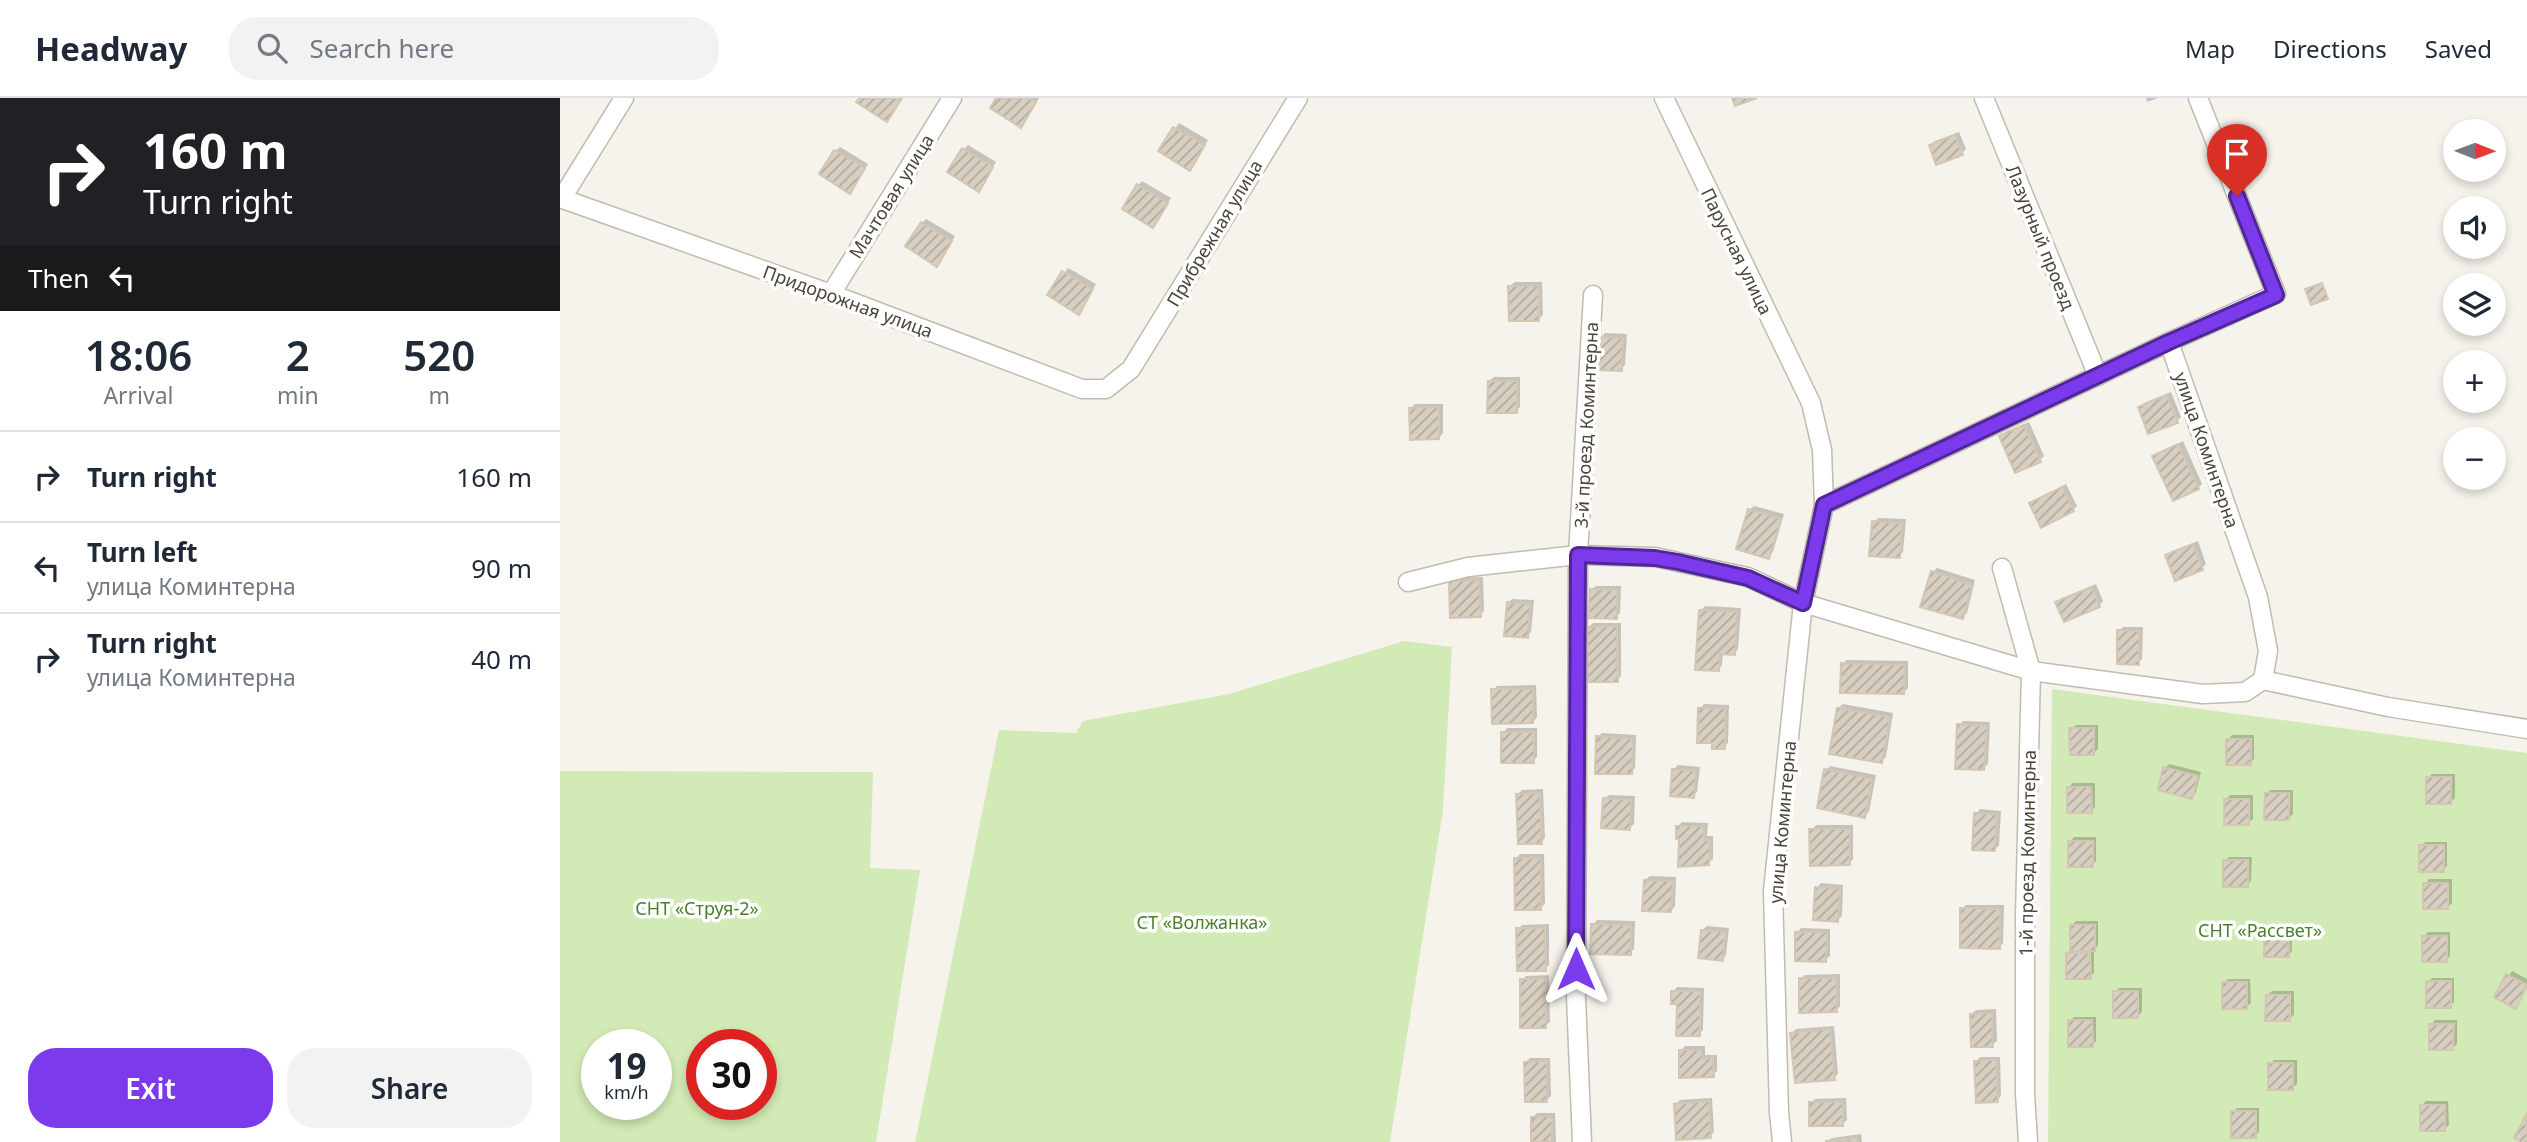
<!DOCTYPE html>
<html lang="en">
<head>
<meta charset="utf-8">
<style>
	:root { --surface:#fff; --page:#f2f2f3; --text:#1f2937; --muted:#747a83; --line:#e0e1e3; --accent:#7c3aed }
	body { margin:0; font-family:"Noto Sans",sans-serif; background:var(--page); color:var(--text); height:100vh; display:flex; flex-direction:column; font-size:26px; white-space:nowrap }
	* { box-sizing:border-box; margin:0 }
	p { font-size:23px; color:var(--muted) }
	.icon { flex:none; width:38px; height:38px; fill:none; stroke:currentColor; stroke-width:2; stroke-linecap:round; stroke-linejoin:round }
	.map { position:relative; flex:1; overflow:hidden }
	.panel { display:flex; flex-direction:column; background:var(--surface); width:560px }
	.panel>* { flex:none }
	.guide { background:#202124; color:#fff; overflow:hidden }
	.needle { width:46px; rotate:91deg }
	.fabs { position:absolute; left:1883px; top:21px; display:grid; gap:14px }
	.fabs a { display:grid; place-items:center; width:63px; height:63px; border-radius:50%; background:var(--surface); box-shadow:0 4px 10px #0003; font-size:35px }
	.speed { position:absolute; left:21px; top:931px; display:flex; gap:14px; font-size:35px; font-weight:700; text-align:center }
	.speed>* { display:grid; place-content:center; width:91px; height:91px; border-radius:50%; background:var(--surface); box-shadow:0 4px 10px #0003; line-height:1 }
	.speed small { font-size:18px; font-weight:400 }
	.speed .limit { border:10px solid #d22; background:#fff; color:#111 }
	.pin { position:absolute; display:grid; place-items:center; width:60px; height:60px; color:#fff; margin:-72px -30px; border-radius:50% 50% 50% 0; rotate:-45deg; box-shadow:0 0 7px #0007 }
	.pin .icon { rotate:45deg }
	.me { position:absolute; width:77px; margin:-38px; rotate:0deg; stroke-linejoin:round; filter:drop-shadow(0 0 5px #0008) }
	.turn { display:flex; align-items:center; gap:24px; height:147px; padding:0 28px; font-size:32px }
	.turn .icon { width:91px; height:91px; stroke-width:2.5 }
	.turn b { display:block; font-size:49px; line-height:60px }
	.then { display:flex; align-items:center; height:66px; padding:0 28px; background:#0003; gap:14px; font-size:26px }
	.eta { display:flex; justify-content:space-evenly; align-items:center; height:119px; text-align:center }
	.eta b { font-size:42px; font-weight:600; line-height:49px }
	.cta { display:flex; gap:14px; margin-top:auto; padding:14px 28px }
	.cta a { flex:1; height:80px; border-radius:28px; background:var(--accent); color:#fff; font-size:28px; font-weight:600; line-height:80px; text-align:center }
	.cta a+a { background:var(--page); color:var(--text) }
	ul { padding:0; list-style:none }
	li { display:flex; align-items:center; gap:21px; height:91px; padding:0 28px; border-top:2px solid var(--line) }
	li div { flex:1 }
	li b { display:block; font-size:26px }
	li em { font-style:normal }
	header { display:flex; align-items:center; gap:42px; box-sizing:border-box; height:98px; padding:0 35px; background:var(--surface); border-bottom:2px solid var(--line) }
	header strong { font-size:33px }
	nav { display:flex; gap:38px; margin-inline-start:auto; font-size:24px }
	.search { width:490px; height:63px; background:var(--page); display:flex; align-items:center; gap:18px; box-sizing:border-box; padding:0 24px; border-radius:28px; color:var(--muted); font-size:26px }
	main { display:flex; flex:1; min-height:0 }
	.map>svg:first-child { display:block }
	.garden { fill:#d2eab5; fill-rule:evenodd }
	.shadow { fill:#0003 }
	.building { fill:url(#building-hatch); stroke:#d3c7b4; stroke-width:2 }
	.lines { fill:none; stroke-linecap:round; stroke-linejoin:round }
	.minor-casing { stroke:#c2bbae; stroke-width:21 }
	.minor { stroke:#fff; stroke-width:18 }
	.route-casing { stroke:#51269a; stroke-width:18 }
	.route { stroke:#7c3aed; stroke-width:12 }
	.labels { text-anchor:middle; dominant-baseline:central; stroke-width:7; stroke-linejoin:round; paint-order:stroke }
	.street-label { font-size:18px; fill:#4b4439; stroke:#fff }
	.park-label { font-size:18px; fill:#4a7f2a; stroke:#fff }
</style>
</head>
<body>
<header>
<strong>Headway</strong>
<div class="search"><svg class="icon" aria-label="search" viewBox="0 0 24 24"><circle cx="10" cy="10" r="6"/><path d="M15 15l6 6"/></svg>Search here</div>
<nav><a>Map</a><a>Directions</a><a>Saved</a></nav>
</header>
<main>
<section class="panel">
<div class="guide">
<div class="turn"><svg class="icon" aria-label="right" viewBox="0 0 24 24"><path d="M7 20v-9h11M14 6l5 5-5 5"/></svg><div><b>160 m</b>Turn right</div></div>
<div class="then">Then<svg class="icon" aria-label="left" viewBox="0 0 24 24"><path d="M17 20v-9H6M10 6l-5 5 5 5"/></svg></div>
</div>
<div class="eta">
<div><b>18:06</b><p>Arrival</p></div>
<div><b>2</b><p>min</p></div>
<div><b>520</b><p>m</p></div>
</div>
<ul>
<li><svg class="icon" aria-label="right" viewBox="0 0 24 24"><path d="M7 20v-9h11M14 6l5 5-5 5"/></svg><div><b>Turn right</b></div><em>160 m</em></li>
<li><svg class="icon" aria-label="left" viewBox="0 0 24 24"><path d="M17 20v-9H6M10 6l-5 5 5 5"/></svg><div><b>Turn left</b><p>улица Коминтерна</p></div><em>90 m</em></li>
<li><svg class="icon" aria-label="right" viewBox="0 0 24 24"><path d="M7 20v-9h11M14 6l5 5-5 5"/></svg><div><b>Turn right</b><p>улица Коминтерна</p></div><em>40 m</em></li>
</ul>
<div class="cta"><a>Exit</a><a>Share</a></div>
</section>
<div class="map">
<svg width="1967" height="1044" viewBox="0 0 1967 1044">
	<defs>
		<pattern id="building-hatch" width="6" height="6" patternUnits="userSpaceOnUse" patternTransform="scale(1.75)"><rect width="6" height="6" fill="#d8cfc1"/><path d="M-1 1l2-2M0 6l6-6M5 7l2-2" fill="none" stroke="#b1aa9e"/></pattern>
	</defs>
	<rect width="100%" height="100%" fill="#f6f3ec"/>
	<g class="garden">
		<polygon points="844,543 892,549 883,712 830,1044 355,1044 439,632 516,635 523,623 669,596"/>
		<polygon points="1492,591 1967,655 1967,1044 1488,1044"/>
		<path d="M0 673 313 674 310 770 360 772 316 1044H0ZM37 947H96V1006H37ZM142 947H201V1006H142Z"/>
	</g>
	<g class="shadow">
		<polygon points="438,0 479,0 461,28"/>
		<polygon points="1586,0 1598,0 1587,4"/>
		<polygon points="619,25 648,42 634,66 601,52"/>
		<polygon points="1399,34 1406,51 1402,55 1377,64 1371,48 1375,43"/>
		<polygon points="408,47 436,64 422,88 404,51"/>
		<polygon points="280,49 308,66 290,94 275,53"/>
		<polygon points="582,83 611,100 593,128 578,88"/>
		<polygon points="366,121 395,138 381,162 362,125"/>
		<polygon points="508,170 536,186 522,211 490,196"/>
		<polygon points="955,184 982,184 983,217 978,221 950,188"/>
		<polygon points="1045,235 1067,236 1065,267 1061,271 1041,239"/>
		<polygon points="934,279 960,279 960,309 956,313 929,283"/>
		<polygon points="1611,294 1621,319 1617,323 1580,309 1584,305"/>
		<polygon points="855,306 883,306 883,335 879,340 851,310"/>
		<polygon points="1469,324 1484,358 1480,362 1441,338 1445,334"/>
		<polygon points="1623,343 1642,386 1638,390 1594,359"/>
		<polygon points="1506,386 1517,408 1513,412 1471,405"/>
		<polygon points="1194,408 1224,416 1213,454 1209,459 1189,412"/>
		<polygon points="1318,420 1346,421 1343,454 1339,458 1314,424"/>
		<polygon points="1638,443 1646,466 1642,470 1607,457 1612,453"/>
		<polygon points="1377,470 1415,482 1407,515 1402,519 1373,474"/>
		<polygon points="923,479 924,513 920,517 891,484 895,480"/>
		<polygon points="1536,486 1543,503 1539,508 1498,505 1502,500"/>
		<polygon points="1036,488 1061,488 1060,515 1056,519 1031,492"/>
		<polygon points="952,501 974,502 971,534 967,538 948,505"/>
		<polygon points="1145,508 1181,510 1178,551 1174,555 1163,555 1162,567 1158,572 1141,512"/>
		<polygon points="1033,525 1061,525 1061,578 1057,582 1029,529"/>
		<polygon points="1563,529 1583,529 1582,561 1578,565 1559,533"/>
		<polygon points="1287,562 1348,563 1348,590 1344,594 1282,566"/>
		<polygon points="976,587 977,619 973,624 933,592 937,588"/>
		<polygon points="1144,606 1169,607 1168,645 1164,649 1140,611"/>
		<polygon points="1283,606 1333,615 1326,659 1321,663 1278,610"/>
		<polygon points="1403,623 1430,624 1428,666 1423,670 1399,627"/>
		<polygon points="1516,627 1538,627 1538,651 1534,655 1511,631"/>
		<polygon points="947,630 977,630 977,659 973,663 943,635"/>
		<polygon points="1042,635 1076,637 1075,670 1071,675 1038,639"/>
		<polygon points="1672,637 1694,637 1694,661 1690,666 1668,642"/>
		<polygon points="1609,666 1641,674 1636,694 1632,699 1605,670"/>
		<polygon points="1118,667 1140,669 1137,694 1133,698 1114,671"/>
		<polygon points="1270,668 1316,677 1309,714 1304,718 1266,672"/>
		<polygon points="1872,676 1895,676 1895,700 1891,704 1868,680"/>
		<polygon points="1513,685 1535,685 1535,709 1531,714 1508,690"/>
		<polygon points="983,691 985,740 981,744 958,696 962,692"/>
		<polygon points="1711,692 1733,692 1733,716 1729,720 1706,696"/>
		<polygon points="1049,697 1075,698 1074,726 1069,730 1044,701"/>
		<polygon points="1670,697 1693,697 1693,721 1688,725 1666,701"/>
		<polygon points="1420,711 1441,713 1439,747 1435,751 1416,716"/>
		<polygon points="1122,724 1148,725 1147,738 1153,738 1153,761 1148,765 1120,739 1118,728"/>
		<polygon points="1256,727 1293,727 1293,761 1289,766 1251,732"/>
		<polygon points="1514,739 1536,739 1536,763 1532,768 1510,744"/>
		<polygon points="1865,744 1887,744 1887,768 1883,772 1861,748"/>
		<polygon points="960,756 984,756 985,806 980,810 956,761"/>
		<polygon points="1669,759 1692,759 1691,783 1687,787 1665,763"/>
		<polygon points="1090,778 1116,779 1115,808 1111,813 1085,782"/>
		<polygon points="1869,781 1892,781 1892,805 1887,810 1865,786"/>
		<polygon points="1261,785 1283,787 1282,818 1277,822 1257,790"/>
		<polygon points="1406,807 1444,807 1443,845 1439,849 1402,811"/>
		<polygon points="1037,822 1075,823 1074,851 1070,855 1033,827"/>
		<polygon points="1516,823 1538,823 1538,847 1534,852 1534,875 1530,879 1507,855 1512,851 1512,827"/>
		<polygon points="989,826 989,867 985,871 958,831 962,827"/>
		<polygon points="1147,828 1169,830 1166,857 1162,861 1142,832"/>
		<polygon points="1710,829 1732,829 1732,853 1728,858 1705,834"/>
		<polygon points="1241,830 1270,831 1270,858 1265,862 1237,835"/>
		<polygon points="1868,834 1890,834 1890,858 1886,863 1864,839"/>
		<polygon points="1952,873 1967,881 1967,890 1956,909 1936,898"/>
		<polygon points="1280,876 1280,908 1276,913 1240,881 1245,877"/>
		<polygon points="989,877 990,924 985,928 962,882 966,878"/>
		<polygon points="1872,880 1894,880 1894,904 1890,908 1868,884"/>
		<polygon points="1668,881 1690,881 1691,905 1686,909 1664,885"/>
		<polygon points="1117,889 1144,890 1143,932 1139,937 1113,894"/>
		<polygon points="1559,890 1582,890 1582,914 1578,918 1555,894"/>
		<polygon points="1712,893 1734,893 1734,917 1729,921 1707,897"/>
		<polygon points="1436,911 1437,943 1432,947 1412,916 1416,912"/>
		<polygon points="1514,919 1536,919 1536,943 1532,947 1509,923"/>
		<polygon points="1875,922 1897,922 1897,946 1893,950 1871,927"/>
		<polygon points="1274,928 1278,976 1274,980 1232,935 1236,931"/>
		<polygon points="1125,948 1145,948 1145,957 1157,957 1157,973 1153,977 1121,953"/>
		<polygon points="1420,959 1440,959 1441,998 1437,1003 1416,964"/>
		<polygon points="970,960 990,960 991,998 987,1002 966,964"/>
		<polygon points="1714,962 1737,962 1737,986 1732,990 1710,966"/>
		<polygon points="1152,1000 1154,1034 1150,1038 1116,1006 1120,1002"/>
		<polygon points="1286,1000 1287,1022 1282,1026 1251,1005 1255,1001"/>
		<polygon points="1866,1003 1888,1003 1889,1027 1884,1031 1862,1007"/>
		<polygon points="1677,1010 1699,1010 1699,1034 1695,1038 1673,1014"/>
		<polygon points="977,1015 995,1015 996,1044 973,1044 973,1019"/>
		<polygon points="1301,1036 1302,1044 1267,1044 1272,1040"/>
	</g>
	<g class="building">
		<polygon points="299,0 342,0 327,24 296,4"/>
		<polygon points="436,0 469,0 476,4 461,30 430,10"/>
		<polygon points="1172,0 1197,0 1175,8"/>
		<polygon points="613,29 645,47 630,73 598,53"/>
		<polygon points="1395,37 1403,57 1376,67 1369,47"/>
		<polygon points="402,50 433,69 419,94 387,74"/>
		<polygon points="274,52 305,70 290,96 259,76"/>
		<polygon points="577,86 608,105 593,130 562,111"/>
		<polygon points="361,124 392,143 377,169 345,148"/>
		<polygon points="502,173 533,191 519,217 487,197"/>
		<polygon points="1762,185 1768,201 1751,207 1745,191"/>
		<polygon points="948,188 979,188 979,223 949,223"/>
		<polygon points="1039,239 1063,240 1062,273 1037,272"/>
		<polygon points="928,283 957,283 957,315 927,315"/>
		<polygon points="1607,297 1618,325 1588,336 1578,309"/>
		<polygon points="879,309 879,341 850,342 849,310"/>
		<polygon points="1464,327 1481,364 1455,375 1439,338"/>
		<polygon points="1618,346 1639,391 1613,403 1592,358"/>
		<polygon points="1502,389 1514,413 1481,430 1469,405"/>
		<polygon points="1188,411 1221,421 1209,461 1176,451"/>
		<polygon points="1312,423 1342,425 1340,460 1309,458"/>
		<polygon points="1633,446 1643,472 1615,483 1605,457"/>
		<polygon points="1371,473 1412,487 1403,521 1360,509"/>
		<polygon points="919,482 921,519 890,520 889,483"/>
		<polygon points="1532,489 1540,509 1504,524 1495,504"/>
		<polygon points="1030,491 1057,492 1057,521 1029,520"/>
		<polygon points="947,504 970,506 968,540 944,538"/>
		<polygon points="1139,512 1177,514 1175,557 1160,556 1159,573 1135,572"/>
		<polygon points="1057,528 1058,584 1028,584 1027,529"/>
		<polygon points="1557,532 1579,533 1579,567 1557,566"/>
		<polygon points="1281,565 1345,567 1344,596 1280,595"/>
		<polygon points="931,591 973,591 973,625 932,626"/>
		<polygon points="1138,610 1165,610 1165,651 1152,651 1152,645 1137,645"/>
		<polygon points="1277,610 1330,619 1322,665 1269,656"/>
		<polygon points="1397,626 1427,628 1424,672 1395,671"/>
		<polygon points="1509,630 1534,630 1534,657 1510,657"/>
		<rect x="941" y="634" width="33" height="31"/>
		<polygon points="1036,638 1073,641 1072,676 1035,676"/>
		<rect x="1666" y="641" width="25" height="26"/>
		<polygon points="1603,669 1638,678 1632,701 1598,692"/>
		<polygon points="1112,671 1136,673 1134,700 1110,698"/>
		<polygon points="1264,671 1312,681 1305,720 1257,710"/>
		<rect x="1866" y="679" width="25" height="27"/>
		<polygon points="1507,689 1531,689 1532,715 1507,715"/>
		<polygon points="980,695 982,746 958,746 956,696"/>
		<polygon points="1705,695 1729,695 1729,722 1704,722"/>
		<polygon points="1043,700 1071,702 1070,732 1041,730"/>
		<rect x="1664" y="701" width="25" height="26"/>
		<polygon points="1414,715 1437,716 1435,753 1412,752"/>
		<polygon points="1116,728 1144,728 1144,742 1150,742 1149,767 1118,769 1119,741 1116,741"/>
		<polygon points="1249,731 1290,731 1290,767 1250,768"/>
		<rect x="1508" y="743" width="25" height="26"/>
		<rect x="1859" y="747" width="25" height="27"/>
		<polygon points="954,760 981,760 981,812 955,812"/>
		<rect x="1663" y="762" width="25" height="27"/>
		<polygon points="1084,782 1113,783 1111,814 1082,813"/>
		<rect x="1863" y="785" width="25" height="26"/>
		<polygon points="1255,789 1280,790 1278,824 1253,822"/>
		<polygon points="1400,810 1440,811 1440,851 1400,850"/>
		<polygon points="1031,826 1071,827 1071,857 1030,856"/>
		<rect x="1510" y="827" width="25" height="26"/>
		<polygon points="956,830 985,830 986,873 957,873"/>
		<polygon points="1141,832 1165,834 1163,863 1138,860"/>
		<polygon points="1704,833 1728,833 1729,859 1704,859"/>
		<polygon points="1235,834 1267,834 1266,864 1235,863"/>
		<rect x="1862" y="838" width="25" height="26"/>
		<polygon points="1506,855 1530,855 1531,881 1506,881"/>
		<polygon points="1946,876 1967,887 1956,911 1934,899"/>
		<polygon points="1239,880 1276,880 1277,914 1239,915"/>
		<rect x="960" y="881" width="26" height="49"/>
		<rect x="1866" y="883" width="25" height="27"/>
		<rect x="1662" y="884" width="25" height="27"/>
		<polygon points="1111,893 1140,893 1140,938 1116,938 1117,906 1111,906"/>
		<rect x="1553" y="893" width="25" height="27"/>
		<polygon points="1706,897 1730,897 1730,923 1705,923"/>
		<polygon points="1432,915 1433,949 1411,949 1410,916"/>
		<polygon points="1508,922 1532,922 1533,949 1508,949"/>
		<polygon points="1869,926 1894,926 1893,952 1869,952"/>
		<polygon points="1270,931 1275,982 1235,985 1230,935"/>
		<polygon points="1119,952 1141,952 1142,961 1153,960 1154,979 1119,980"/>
		<polygon points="1436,962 1438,1004 1416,1005 1414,963"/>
		<polygon points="987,963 987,1004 965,1004 964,964"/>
		<rect x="1708" y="965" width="25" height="27"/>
		<polygon points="1149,1003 1151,1040 1116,1042 1114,1006"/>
		<rect x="1249" y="1004" width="34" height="24"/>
		<rect x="1860" y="1007" width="25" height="26"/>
		<rect x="1671" y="1013" width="25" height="27"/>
		<polygon points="1966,1017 1967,1044 1961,1044 1954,1040"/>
		<polygon points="992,1018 992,1044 971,1044 971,1019"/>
		<polygon points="1297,1040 1298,1044 1266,1044 1266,1043"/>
	</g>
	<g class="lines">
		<g class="minor-casing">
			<g id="minor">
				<polyline points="1104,0 1251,305 1262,352 1264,407 1243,505 1213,793 1219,1014 1222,1044"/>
				<polyline points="1424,0 1538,278"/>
				<polyline points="0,100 271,196 522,291 546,291 571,271 738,0"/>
				<polyline points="2,100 64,0"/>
				<polyline points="271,196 392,0"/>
				<polyline points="1609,244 1698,499 1708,553 1703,582"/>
				<polyline points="1264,407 1609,244 1716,196 1638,0"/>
				<polyline points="1442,470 1471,573 1465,818 1465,996 1468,1044"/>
				<polyline points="848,484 908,469 1018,457 1095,459 1188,479 1243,505 1471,573 1643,596 1685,594 1703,582 1828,609 1967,631"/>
				<polyline points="1022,1044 1016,899 1018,457 1033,197"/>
			</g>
		</g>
		<use href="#minor" class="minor"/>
	</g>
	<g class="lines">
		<g class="route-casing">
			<polyline id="route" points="1016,871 1018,457 1095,460 1118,464 1188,480 1243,505 1264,407 1609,244 1716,197 1677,98"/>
		</g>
		<use href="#route" class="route"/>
	</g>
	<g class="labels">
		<g class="street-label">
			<text transform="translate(331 98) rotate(-58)">Мачтовая улица</text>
			<text transform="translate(654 135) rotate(-59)">Прибрежная улица</text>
			<text transform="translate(1481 139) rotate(68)">Лазурный проезд</text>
			<text transform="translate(1177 153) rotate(64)">Парусная улица</text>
			<text transform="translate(288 203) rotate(20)">Придорожная улица</text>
			<text transform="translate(1026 327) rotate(-87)">3-й проезд Коминтерна</text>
			<text transform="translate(1647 352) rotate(71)">улица Коминтерна</text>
			<text transform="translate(1222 724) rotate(-85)">улица Коминтерна</text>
			<text transform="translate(1467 755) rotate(-89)">1-й проезд Коминтерна</text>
		</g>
		<g class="park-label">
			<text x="137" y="810">СНТ «Струя-2»</text>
			<text x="642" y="824">СТ «Волжанка»</text>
			<text x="1700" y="832">СНТ «Рассвет»</text>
		</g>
	</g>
</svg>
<div class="fabs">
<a><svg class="needle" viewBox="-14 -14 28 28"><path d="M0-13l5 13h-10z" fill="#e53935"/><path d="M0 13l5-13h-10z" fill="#747a83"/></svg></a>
<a><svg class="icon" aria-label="sound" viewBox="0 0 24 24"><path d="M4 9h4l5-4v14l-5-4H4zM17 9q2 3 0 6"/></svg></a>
<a><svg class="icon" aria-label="layers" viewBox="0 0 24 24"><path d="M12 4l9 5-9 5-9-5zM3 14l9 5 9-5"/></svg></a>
<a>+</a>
<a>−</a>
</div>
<div class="speed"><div>19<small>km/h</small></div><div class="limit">30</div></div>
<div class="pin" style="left:1677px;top:98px;background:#d93025"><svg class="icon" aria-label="arrive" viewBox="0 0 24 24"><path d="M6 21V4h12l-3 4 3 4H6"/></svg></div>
<svg class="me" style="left:1016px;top:871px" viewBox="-20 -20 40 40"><path d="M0-17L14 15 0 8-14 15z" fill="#7c3aed" stroke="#fff" stroke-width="4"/></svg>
</div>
</main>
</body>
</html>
